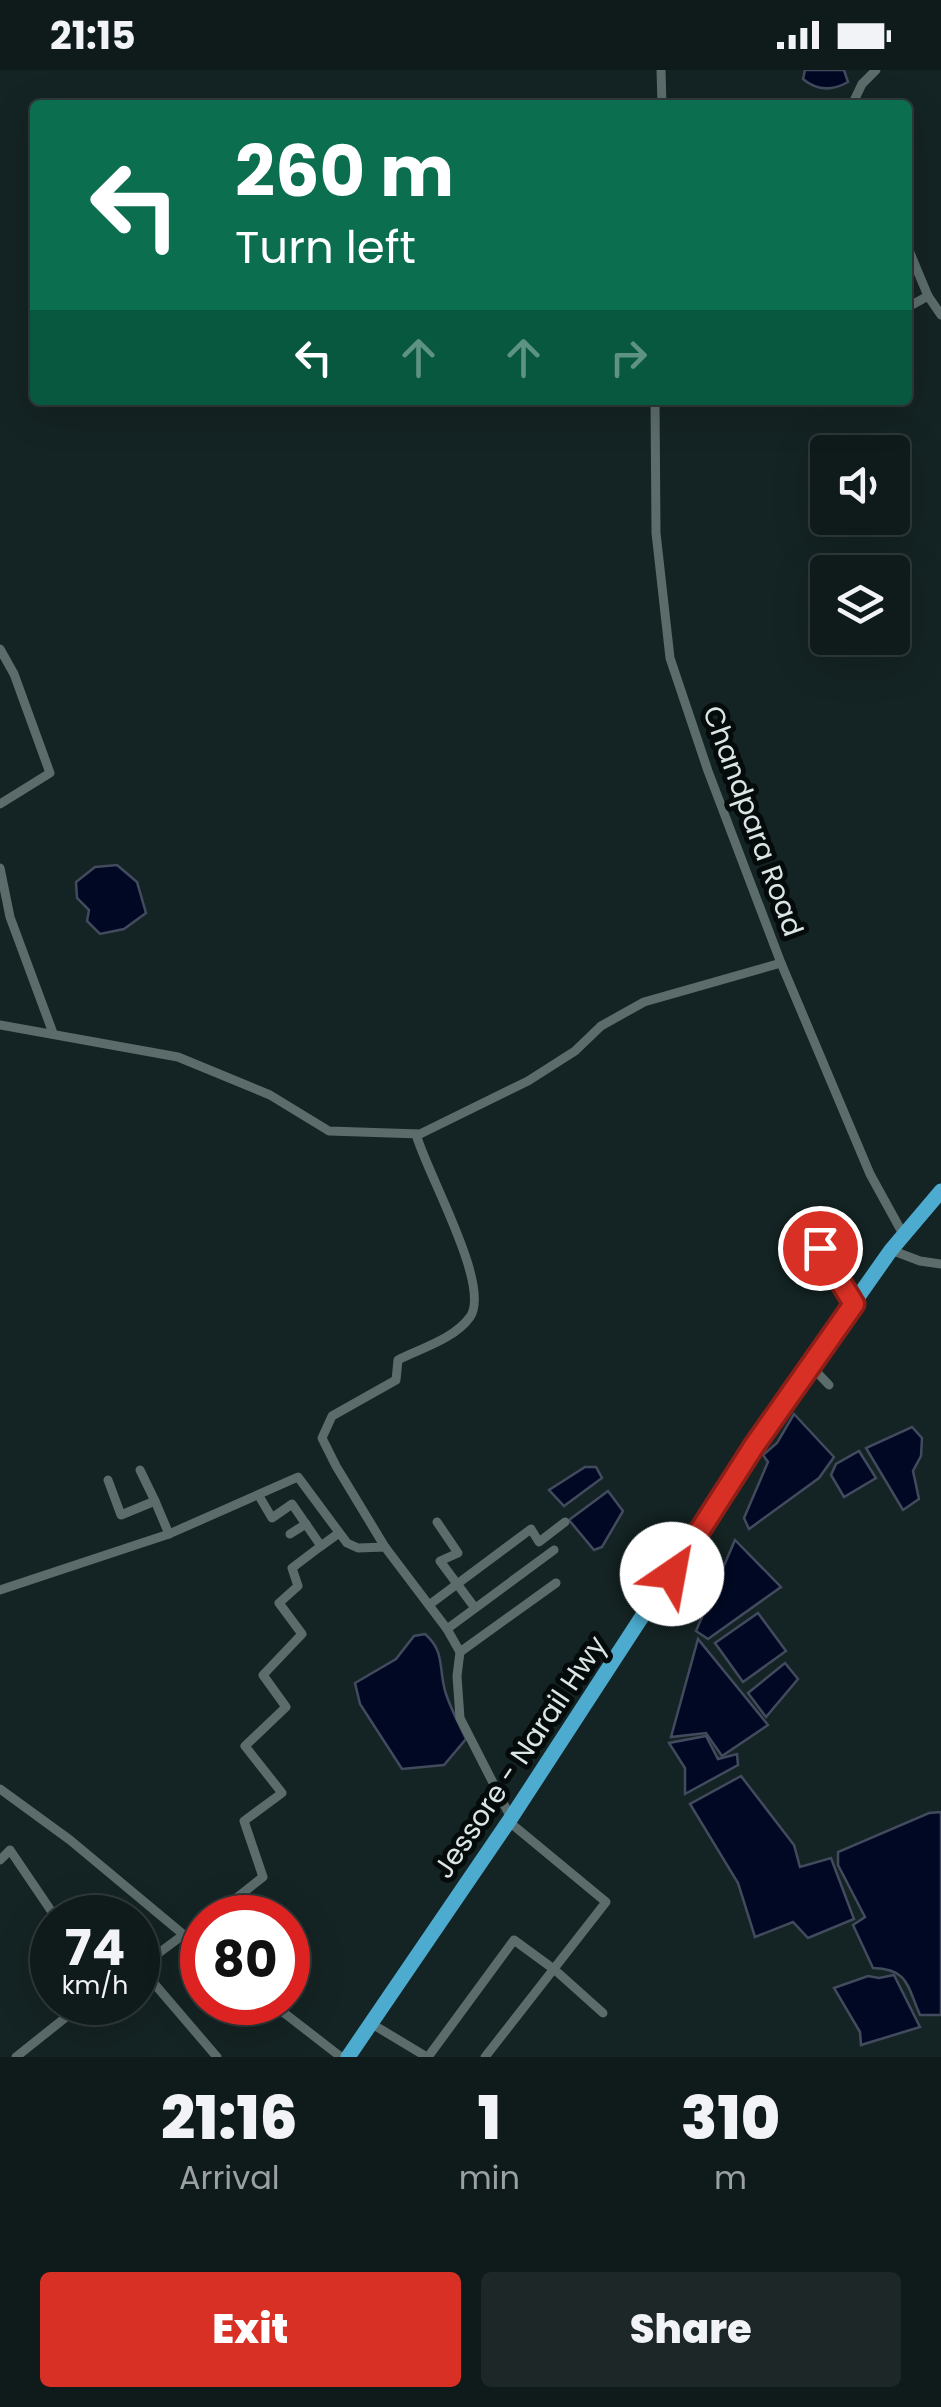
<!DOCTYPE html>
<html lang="en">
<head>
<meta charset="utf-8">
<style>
	:root { --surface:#0f1a1a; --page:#1d2727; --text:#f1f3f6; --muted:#9ba1a2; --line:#2f3839; --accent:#d93025 }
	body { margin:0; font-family:Poppins,sans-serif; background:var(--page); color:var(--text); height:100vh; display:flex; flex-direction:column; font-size:38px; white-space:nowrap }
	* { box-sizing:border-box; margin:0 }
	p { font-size:32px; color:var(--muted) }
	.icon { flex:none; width:55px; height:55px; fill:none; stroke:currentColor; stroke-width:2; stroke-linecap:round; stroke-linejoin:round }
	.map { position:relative; height:1987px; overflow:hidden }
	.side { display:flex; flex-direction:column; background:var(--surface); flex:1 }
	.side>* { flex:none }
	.guide { position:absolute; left:30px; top:30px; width:882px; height:305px; border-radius:10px; box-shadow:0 10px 40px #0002,0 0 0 2px var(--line); background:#0b6e4f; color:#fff; overflow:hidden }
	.fabs { position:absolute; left:810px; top:365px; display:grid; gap:20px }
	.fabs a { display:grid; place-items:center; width:100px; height:100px; border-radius:10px; background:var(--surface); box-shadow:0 10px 40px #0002,0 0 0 2px var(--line); font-size:50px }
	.speed { position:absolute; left:30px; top:1825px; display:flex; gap:20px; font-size:50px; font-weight:700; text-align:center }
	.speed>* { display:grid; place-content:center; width:130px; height:130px; border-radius:50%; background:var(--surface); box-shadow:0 10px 40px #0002,0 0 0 2px var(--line); line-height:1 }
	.speed small { font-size:25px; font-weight:400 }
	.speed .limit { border:15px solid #d22; background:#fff; color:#111 }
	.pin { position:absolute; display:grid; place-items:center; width:85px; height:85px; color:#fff; margin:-42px; border:5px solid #fff; border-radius:50%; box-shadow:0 2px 10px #0007 }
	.me { position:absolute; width:110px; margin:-55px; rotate:33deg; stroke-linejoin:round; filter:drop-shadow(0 0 8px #0008) }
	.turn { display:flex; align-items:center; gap:35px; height:210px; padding:0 40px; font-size:45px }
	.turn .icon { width:130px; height:130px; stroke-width:2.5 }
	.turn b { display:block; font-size:70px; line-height:85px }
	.lanes { display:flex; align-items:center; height:95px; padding:0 40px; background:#0003; justify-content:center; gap:50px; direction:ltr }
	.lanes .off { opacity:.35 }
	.eta { display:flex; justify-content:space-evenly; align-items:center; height:170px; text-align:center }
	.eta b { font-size:60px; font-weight:800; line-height:70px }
	.cta { display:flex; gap:20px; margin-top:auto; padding:20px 40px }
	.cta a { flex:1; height:115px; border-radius:10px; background:var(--accent); color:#fff; font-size:40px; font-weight:800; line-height:115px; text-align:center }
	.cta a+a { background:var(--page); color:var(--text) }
	.status { display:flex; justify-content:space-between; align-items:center; height:70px; padding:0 50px; background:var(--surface); direction:ltr }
	.status svg { height:28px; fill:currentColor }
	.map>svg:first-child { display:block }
	.water { fill:#000824; stroke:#424a5e; stroke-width:2.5 }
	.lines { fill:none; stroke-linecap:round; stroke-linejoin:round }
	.minor { stroke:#5b6c6b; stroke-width:9 }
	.trunk { stroke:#4cabce; stroke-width:15 }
	.route-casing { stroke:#8d1f18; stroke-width:25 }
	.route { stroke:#d93025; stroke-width:18 }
	.labels { text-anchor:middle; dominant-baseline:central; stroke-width:10; stroke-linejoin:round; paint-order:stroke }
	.street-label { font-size:28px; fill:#dbe5e5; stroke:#050b0b }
</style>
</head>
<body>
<div class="status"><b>21:15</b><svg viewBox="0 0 49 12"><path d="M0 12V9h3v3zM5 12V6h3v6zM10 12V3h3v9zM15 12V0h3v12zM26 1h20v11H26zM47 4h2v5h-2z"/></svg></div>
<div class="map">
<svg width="941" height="1987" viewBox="0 0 941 1987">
	<rect width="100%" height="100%" fill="#142323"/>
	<g class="water">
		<path d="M805 0H844L848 12C832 21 817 21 803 9Z"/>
		<polygon points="117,795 137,812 146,843 124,859 100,864 87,851 89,840 77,828 76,812 95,797"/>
		<polygon points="794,1344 834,1387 819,1408 749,1459 744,1448 768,1392 763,1385 777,1373"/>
		<polygon points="912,1357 922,1368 921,1386 913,1401 919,1429 903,1440 866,1378"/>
		<polygon points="859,1381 876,1408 844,1427 831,1405 836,1394"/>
		<polygon points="585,1397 596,1397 602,1408 564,1436 549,1420"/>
		<polygon points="608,1421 623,1441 602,1477 594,1480 569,1450"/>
		<polygon points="735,1470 781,1517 708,1569 696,1561"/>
		<polygon points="758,1543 786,1581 743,1612 715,1573"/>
		<path d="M425 1564C446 1582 438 1600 446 1624 451 1639 459 1654 466 1669L444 1695 402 1699 360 1634 355 1613 396 1589 414 1566Z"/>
		<polygon points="698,1569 768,1655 722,1686 706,1663 671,1667"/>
		<polygon points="785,1593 798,1609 766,1647 748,1623"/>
		<polygon points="706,1666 718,1689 737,1684 738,1695 685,1724 685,1698 669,1673"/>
		<polygon points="741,1706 794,1775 800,1797 831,1788 854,1849 808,1868 793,1852 755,1867 738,1813 690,1734"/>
		<path d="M941 1742V1945H920C907 1916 909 1899 873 1898L853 1855 865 1847 838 1795V1782L929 1743Z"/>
		<polygon points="894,1905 920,1957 861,1975 860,1962 834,1918 868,1906 879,1908"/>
	</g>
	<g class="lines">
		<g class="minor">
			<polyline points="661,0 662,35"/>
			<polyline points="852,35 862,14 876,0"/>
			<polyline points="908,178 928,226"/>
			<polyline points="908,237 928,226 941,245"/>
			<polyline points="655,330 656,463 670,588 708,701 781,893 870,1104 903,1164"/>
			<polyline points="0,579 14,604 50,703 0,734"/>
			<polyline points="0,798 10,847 53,963"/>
			<polyline points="0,955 178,987 270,1025 329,1061 420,1064 528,1011 575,981 601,956 644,932 781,893"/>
			<polyline points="819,1178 854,1233"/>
			<polyline points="891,1180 920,1191 941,1194"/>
			<polyline points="810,1295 829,1315"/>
			<polyline points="140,1400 155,1431"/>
			<polyline points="108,1410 121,1445 155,1431 169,1464"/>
			<polyline points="259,1426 272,1448 292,1434 321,1476 339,1463"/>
			<polyline points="437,1452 458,1483 440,1491 475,1538"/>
			<polyline points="290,1464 306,1454"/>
			<path d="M385 1477 336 1396 322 1368 332 1346 396 1310 398 1290C422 1278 454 1269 470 1247 492 1216 426 1102 416 1064"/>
			<polyline points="0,1520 169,1464 298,1407 347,1473 358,1478 385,1477 447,1559 460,1582 457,1606 460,1648 511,1748"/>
			<polyline points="429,1535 531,1459 539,1472 565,1452"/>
			<polyline points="447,1559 554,1480"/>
			<polyline points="460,1582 556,1513"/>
			<polyline points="0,1719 70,1770 202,1880"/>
			<polyline points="0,1790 10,1780 56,1848"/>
			<polyline points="211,1848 263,1807 244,1751 282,1723 245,1676 286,1637 263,1605 302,1564 279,1533 298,1516 292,1498 321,1476"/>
			<polyline points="188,1866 202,1854"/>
			<polyline points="140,1897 183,1865"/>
			<polyline points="138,1899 140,1897 217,1987"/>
			<polyline points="270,1932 341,1987"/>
			<polyline points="372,1954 427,1987"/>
			<polyline points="16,1987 85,1932"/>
			<polyline points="428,1987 514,1870 555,1900 603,1943"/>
			<polyline points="485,1987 606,1832 508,1751"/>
		</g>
		<polyline class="trunk" points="348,1987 511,1748 753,1376 891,1180 941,1121"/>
	</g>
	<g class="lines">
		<g class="route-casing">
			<polyline id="route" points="672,1504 754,1376 854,1234 820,1178"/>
		</g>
		<use href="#route" class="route"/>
	</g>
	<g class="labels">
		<g class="street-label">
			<text transform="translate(753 751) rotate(70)">Chandpara Road</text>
			<text transform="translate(520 1687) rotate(-56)">Jessore - Narail Hwy</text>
		</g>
	</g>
</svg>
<div class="fabs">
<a><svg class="icon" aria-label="sound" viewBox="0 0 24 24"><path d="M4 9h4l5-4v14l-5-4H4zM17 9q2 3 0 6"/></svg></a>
<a><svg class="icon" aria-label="layers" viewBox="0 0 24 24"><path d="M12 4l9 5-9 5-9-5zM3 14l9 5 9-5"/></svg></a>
</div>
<div class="speed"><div>74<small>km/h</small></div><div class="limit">80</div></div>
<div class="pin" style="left:820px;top:1178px;background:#d93025"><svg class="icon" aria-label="arrive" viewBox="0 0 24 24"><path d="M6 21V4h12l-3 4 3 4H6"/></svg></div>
<svg class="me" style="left:672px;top:1504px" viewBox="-20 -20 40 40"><circle r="19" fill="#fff"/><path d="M0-13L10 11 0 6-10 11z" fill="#d93025"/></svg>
<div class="guide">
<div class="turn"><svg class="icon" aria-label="left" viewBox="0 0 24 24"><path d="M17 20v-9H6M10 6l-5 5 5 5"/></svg><div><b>260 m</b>Turn left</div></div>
<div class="lanes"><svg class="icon" aria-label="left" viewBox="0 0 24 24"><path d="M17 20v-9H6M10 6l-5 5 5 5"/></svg><svg class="icon off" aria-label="ahead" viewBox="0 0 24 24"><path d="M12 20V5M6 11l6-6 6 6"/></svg><svg class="icon off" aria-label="ahead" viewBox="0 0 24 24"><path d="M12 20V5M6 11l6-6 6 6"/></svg><svg class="icon off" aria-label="right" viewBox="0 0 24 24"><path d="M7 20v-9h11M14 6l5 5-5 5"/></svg></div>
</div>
</div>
<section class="side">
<div class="eta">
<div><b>21:16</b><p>Arrival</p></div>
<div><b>1</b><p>min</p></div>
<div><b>310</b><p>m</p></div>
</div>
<div class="cta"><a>Exit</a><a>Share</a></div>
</section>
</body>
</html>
